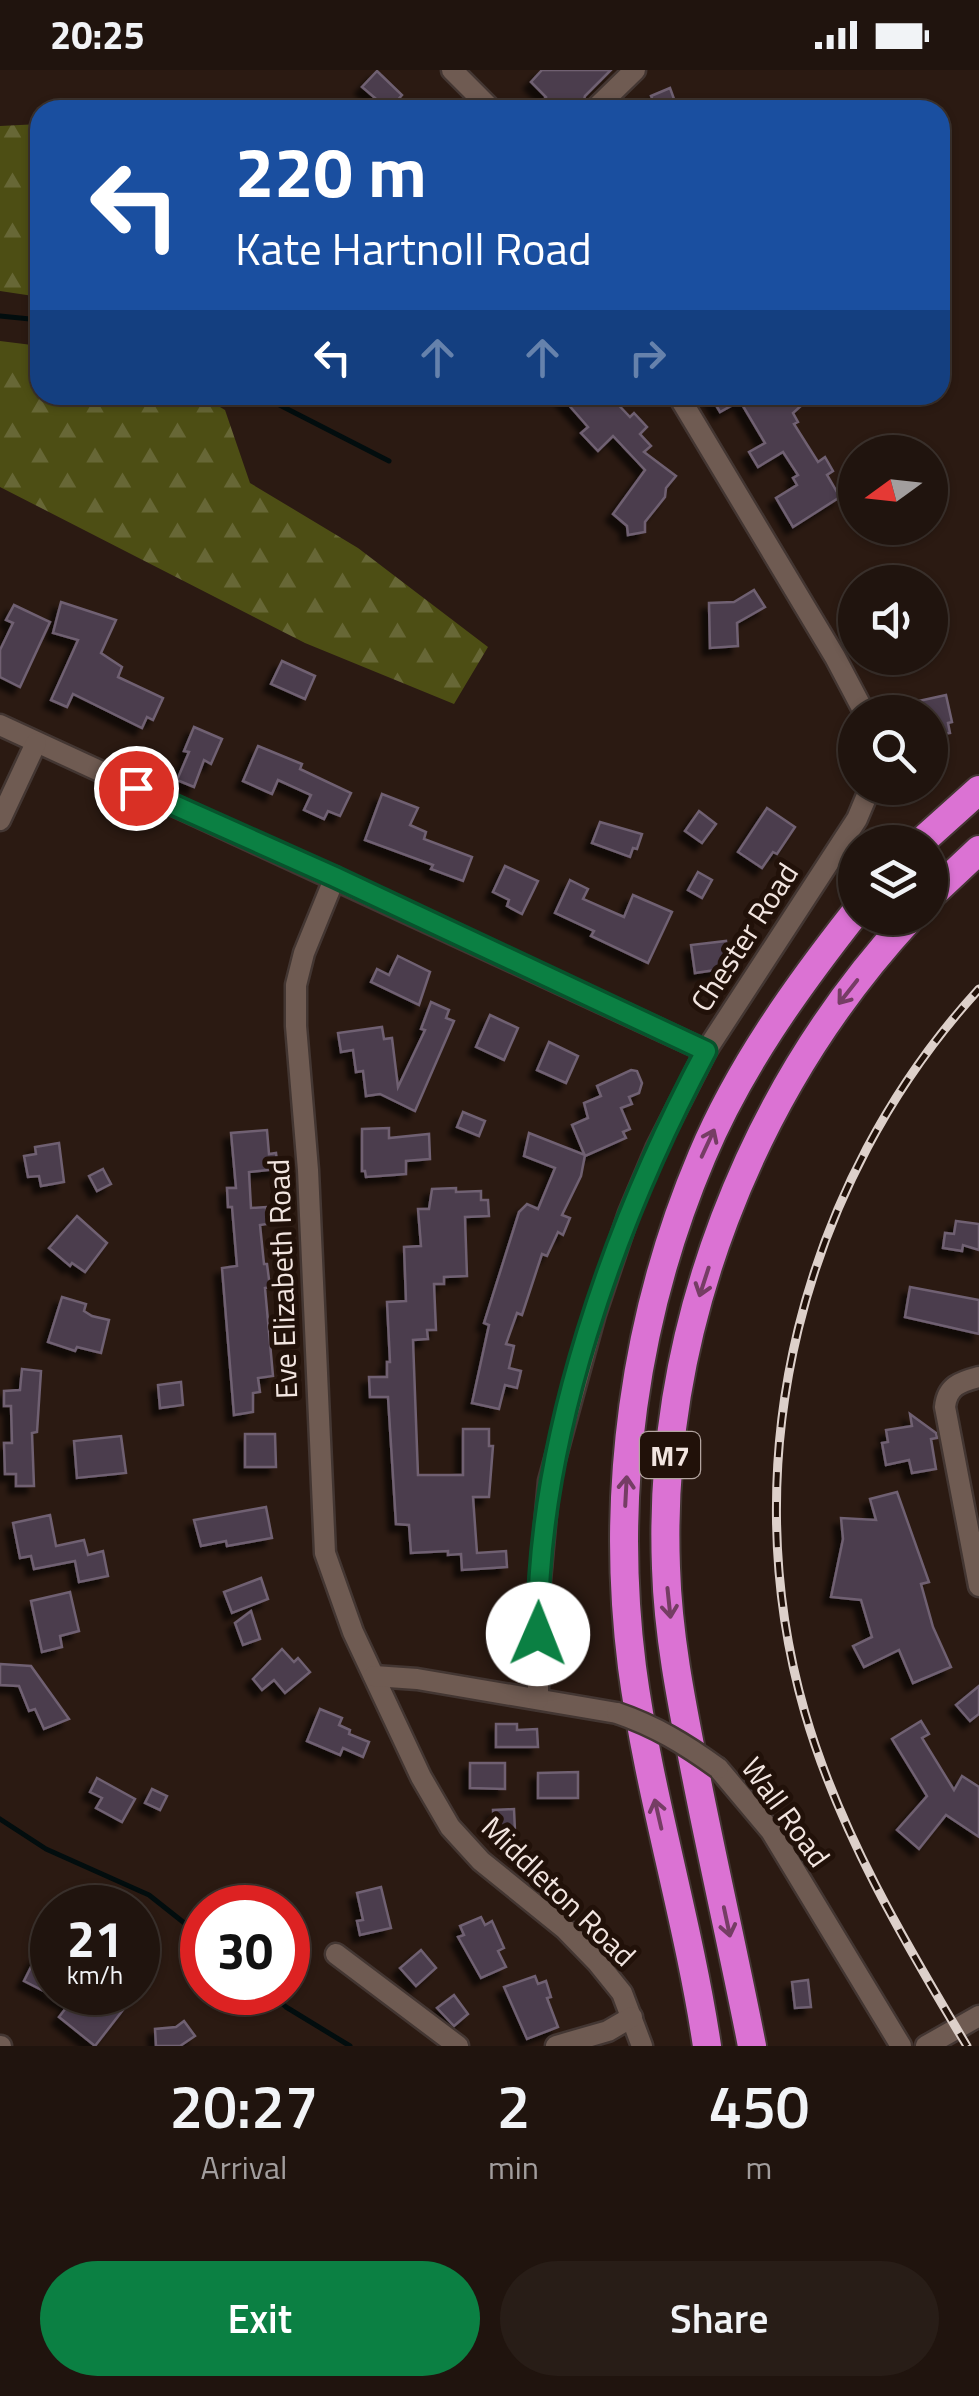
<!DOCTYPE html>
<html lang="en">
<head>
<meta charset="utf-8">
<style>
	:root { --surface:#20140e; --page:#281d17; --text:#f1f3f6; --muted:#a29e9e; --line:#3d332e; --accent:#0b8043 }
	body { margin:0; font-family:"Titillium Web",sans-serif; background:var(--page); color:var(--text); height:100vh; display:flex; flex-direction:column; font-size:38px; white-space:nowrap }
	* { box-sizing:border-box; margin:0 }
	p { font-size:32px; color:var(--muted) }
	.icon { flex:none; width:55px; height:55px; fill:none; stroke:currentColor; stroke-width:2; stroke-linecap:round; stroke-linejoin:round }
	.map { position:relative; height:1976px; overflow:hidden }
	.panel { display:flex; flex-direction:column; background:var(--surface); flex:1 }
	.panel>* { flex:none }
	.banner { position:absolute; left:30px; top:30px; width:920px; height:305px; border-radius:30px; box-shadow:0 2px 8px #0004,0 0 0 2px var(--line); background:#1a4fa0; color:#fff; overflow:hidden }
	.needle { width:65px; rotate:255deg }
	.buttons { position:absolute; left:838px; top:365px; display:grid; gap:20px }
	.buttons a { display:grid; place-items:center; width:110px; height:110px; border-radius:50%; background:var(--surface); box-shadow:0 2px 8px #0004,0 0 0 2px var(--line); font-size:50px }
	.speed { position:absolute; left:30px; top:1815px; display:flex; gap:20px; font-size:50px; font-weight:700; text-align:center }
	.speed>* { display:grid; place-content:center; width:130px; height:130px; border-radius:50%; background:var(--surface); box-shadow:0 2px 8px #0004,0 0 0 2px var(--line); line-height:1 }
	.speed small { font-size:25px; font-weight:400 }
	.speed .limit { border:15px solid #d22; background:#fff; color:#111 }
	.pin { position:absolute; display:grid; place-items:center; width:85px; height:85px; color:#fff; margin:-42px; border:5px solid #fff; border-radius:50%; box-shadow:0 2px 10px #0007 }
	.me { position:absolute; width:110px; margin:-55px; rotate:1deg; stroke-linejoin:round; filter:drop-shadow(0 0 8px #0008) }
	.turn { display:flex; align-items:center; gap:35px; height:210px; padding:0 40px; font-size:45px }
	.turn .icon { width:130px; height:130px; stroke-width:2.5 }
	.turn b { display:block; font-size:70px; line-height:85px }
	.lanes { display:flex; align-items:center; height:95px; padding:0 40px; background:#0003; justify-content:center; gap:50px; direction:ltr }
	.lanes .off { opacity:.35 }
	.eta { display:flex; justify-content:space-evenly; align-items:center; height:170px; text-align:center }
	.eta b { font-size:60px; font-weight:600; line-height:70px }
	.cta { display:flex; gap:20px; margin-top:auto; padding:20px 40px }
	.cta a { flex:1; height:115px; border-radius:60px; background:var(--accent); color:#fff; font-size:40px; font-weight:600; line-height:115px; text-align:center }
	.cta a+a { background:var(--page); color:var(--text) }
	.status { display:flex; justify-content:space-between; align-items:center; height:70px; padding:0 50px; background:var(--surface); direction:ltr }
	.status svg { height:28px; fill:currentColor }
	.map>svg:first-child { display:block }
	.forest { fill:url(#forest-firs) }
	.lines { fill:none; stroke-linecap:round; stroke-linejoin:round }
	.stream { stroke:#020d0e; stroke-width:5 }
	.building { fill:#4b3e4d; stroke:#6f6172; stroke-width:2.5; filter:url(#shadow) }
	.minor-casing { stroke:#433632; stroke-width:25 }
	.highway-casing { stroke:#433632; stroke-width:32 }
	.minor { stroke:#6f5b52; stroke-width:20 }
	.highway { stroke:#db72d3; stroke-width:28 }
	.rail-casing { stroke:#ddd0ca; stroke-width:9 }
	.rail { stroke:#211109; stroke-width:5; stroke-dasharray:15; stroke-linecap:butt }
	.minor-bridge-casing { stroke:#433632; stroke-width:25; stroke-linecap:butt }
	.minor-bridge { stroke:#6f5b52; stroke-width:20 }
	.oneway { stroke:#753d64 }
	.route-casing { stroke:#07532c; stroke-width:25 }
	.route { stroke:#0b8043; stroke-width:18 }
	.labels { text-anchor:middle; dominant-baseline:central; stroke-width:10; stroke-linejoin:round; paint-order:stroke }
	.shield { fill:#211109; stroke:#b3a5a0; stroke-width:2.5 }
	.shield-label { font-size:28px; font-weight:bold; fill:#f2e5e0 }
	.street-label { font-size:30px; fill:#f2e5e0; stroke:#211109 }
</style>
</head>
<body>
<div class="status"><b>20:25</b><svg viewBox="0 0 49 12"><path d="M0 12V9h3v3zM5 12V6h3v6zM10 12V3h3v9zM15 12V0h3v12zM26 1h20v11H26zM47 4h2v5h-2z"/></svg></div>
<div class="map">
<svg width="979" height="1976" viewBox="0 0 979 1976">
	<defs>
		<pattern id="forest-firs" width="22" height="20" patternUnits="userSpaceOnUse" patternTransform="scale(2.5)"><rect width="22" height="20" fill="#4d4e14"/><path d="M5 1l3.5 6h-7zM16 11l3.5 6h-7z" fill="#676736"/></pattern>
		<filter id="shadow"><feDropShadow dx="-7" dy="7" stdDeviation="2.5" flood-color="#0009"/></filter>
	</defs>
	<rect width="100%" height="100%" fill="#2b1a12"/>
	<g class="forest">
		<polygon points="40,54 40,227 0,221 0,56"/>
		<polygon points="0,271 40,276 40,325 200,325 225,340 250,413 358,478 488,577 454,634 305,573 0,417"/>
	</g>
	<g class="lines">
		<g class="stream">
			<polyline points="0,246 40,250"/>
			<polyline points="260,325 389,391"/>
			<polyline points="0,1749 46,1779 149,1825 202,1867"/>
			<polyline points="269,1922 286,1937 350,1976"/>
		</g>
	</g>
	<g class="building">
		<polygon points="542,0 611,0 585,26 581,40 552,40 543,31 546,27 531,12"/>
		<polygon points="377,1 402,25 389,40 362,17"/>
		<polygon points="670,18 678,40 657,40 651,26"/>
		<polygon points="560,325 609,325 630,347 634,343 647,357 640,364 651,376 644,382 676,406 666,418 665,427 645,452 645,462 628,465 627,456 613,444 645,400 613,366 598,381 581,363 588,357"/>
		<polygon points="710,325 762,325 766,331 775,325 796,325 802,335 793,343 798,352 794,354 818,392 825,387 833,401 827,405 840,427 793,457 776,428 797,415 793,408 798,405 783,382 758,397 749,382 765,373 740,331 720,342"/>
		<polygon points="754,520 765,537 737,553 738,576 710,578 709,533 734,532"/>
		<polygon points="61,532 116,550 101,583 122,597 118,607 163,628 153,650 147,647 142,658 73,624 67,637 51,630 78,570 53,563"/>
		<polygon points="14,535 50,552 20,617 0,607 0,580 13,553 6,550"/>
		<polygon points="282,591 315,606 305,629 271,614"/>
		<polygon points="946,625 952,652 948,653 950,663 932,666 930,642 897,642 896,636"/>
		<polygon points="194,657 222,669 211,694 204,690 194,717 177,710 189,682 184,681"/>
		<polygon points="258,676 302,694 300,699 351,723 340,746 328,741 324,749 304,740 311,725 278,710 272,724 243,711"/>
		<polygon points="382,724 418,738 410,755 426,762 424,769 472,787 463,811 431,799 433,795 365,770"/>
		<polygon points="767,738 795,757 777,784 773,782 762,798 738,782"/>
		<polygon points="699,741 716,754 702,773 685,761"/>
		<polygon points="600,752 642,764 637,779 633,778 630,787 592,773"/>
		<polygon points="505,796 538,811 522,844 507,836 509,830 493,822"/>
		<polygon points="698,802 712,810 702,828 688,820"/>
		<polygon points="570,810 588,819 583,829 624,847 633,825 672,842 648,893 591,866 594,861 555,843"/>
		<polygon points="726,871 729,898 695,903 691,875"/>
		<polygon points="398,886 430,902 419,935 371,912 377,899 389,905"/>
		<polygon points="431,932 449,940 446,948 454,951 415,1041 380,1024 366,1026 363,1001 356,1002 353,980 341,982 338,963 382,957 384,969 392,968 398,1017 425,960 421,959"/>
		<polygon points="490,945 518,958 504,990 476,977"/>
		<polygon points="549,972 578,986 566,1013 537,1000"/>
		<polygon points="631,1000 637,1001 642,1013 639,1023 629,1027 632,1034 621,1038 630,1059 623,1062 626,1068 585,1086 572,1055 588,1048 584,1033 601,1026 597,1016"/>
		<polygon points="463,1042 485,1051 479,1066 457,1057"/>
		<polygon points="389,1058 389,1068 429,1064 430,1089 406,1091 406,1104 366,1107 365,1101 362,1101 362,1059"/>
		<polygon points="267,1060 269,1084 276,1083 278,1099 249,1102 251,1138 266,1137 267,1154 260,1155 264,1194 267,1194 270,1217 265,1218 273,1306 258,1308 260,1322 253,1323 253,1342 234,1345 222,1198 237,1196 232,1137 228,1137 227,1118 236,1118 231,1063"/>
		<polygon points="529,1063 585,1085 581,1106 562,1145 570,1148 563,1165 558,1162 547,1186 542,1184 522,1245 517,1243 506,1274 514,1276 509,1298 521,1301 517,1318 505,1315 499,1339 472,1333 489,1255 484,1253 519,1142 527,1134 538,1139 555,1098 524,1086"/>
		<polygon points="59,1073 64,1112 41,1116 39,1106 28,1107 24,1086 36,1084 35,1077"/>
		<polygon points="103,1099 111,1114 97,1121 89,1106"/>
		<polygon points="456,1118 456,1122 481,1121 481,1130 488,1130 489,1146 465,1147 467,1206 444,1207 444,1214 434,1214 436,1260 427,1260 428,1269 413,1270 418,1405 463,1405 463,1359 489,1359 489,1376 493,1376 489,1427 473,1427 477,1483 506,1481 507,1497 462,1500 461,1484 448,1485 448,1481 411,1483 409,1455 396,1454 388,1327 370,1327 369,1307 387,1307 387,1292 390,1292 387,1232 406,1231 404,1177 421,1176 418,1139 429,1139 432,1119"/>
		<polygon points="77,1146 107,1173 85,1202 72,1193 70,1196 49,1178"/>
		<polygon points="956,1151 979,1154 979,1180 963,1175 962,1181 943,1178 945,1163 954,1164"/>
		<polygon points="910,1217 979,1230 979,1264 905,1247"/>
		<polygon points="62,1227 86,1234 84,1241 92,1246 109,1250 101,1283 77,1277 75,1281 48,1272"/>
		<polygon points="22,1299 41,1301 37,1362 32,1363 34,1416 16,1416 16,1404 5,1404 4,1373 12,1373 11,1336 4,1336 4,1321 20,1320"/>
		<polygon points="181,1312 183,1335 160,1338 158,1315"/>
		<polygon points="910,1344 936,1363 937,1368 931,1369 936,1399 912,1403 909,1390 886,1395 882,1373 888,1372 886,1360 912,1356"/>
		<polygon points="245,1364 275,1364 276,1397 245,1397"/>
		<polygon points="121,1366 126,1403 77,1408 74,1371"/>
		<polygon points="897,1422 929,1512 921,1514 933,1557 951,1597 913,1613 899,1580 864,1597 853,1576 872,1567 861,1530 831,1527 843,1469 841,1448 876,1450 870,1429"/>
		<polygon points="266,1437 272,1468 227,1476 226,1471 201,1476 194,1450"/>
		<polygon points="50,1445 56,1476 84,1470 88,1485 103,1481 108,1506 79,1512 75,1491 34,1499 31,1486 20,1488 13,1453"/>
		<polygon points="261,1508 268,1529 232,1543 224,1522"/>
		<polygon points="70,1522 79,1561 60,1566 62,1577 42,1582 31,1531"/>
		<polygon points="251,1541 260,1569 243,1575 235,1553"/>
		<polygon points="282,1579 294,1592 298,1588 310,1602 285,1623 274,1610 262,1620 253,1609"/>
		<polygon points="0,1594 31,1596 69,1649 44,1659 35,1639 29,1641 19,1616 0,1615"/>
		<polygon points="979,1616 979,1644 970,1651 956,1635"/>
		<polygon points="320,1639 342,1648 339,1655 350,1660 349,1664 369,1672 363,1687 343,1678 340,1685 307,1671"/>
		<polygon points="921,1651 929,1664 922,1668 954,1720 962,1706 979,1717 979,1767 946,1745 919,1779 897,1760 927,1726 892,1669"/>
		<polygon points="496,1654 517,1654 517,1660 537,1659 538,1677 496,1677"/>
		<polygon points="470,1693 505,1693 505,1719 470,1718"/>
		<polygon points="578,1702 578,1728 538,1728 538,1703"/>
		<polygon points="97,1708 135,1729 122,1752 96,1738 102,1728 90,1722"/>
		<polygon points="152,1719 167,1726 160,1740 145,1733"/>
		<polygon points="514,1739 515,1761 494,1761 493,1740"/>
		<polygon points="381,1817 391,1858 360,1865 357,1851 363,1850 357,1823"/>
		<polygon points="481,1847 485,1855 492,1851 504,1878 498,1881 506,1897 481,1908 458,1867 464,1865 460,1856"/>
		<polygon points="421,1880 436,1898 416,1916 400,1898"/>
		<polygon points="36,1887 52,1895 52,1922 114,1922 126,1936 95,1976 59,1947 69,1934 24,1911"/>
		<polygon points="535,1906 538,1914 546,1911 551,1927 547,1928 558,1957 527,1969 504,1917"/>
		<polygon points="808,1910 811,1937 795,1938 792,1912"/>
		<polygon points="454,1925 468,1944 454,1956 437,1938"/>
		<polygon points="184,1951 195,1966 180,1976 156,1976 155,1959 176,1957"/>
	</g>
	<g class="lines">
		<g class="minor-casing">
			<g id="minor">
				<polyline points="452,0 492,40"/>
				<polyline points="594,40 635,0"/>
				<polyline points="678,325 835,587 864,642"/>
				<polyline points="0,655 706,981"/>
				<polyline points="0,750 36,673"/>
				<polyline points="335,807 304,883 296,915 296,956 308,1100 325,1483 353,1562 421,1707 450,1757 481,1791 565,1859 597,1892 622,1923 642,1976"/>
				<path d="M979 1307C960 1312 947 1316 945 1337L979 1516"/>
				<polyline points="374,1606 417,1609 617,1643"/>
				<polyline points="538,1629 538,1532 549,1411 595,1244 629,1143 656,1079 706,981 857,749 870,718"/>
				<polyline points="718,1698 771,1761 901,1976"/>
				<polyline points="336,1884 458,1976"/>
				<polyline points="0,1976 1,1976"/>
				<polyline points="556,1976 608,1961 632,1947"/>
				<polyline points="926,1976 979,1946"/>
			</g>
		</g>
		<g class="highway-casing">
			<g id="highway">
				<polyline points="921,772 979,720"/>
				<polyline points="930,826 979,780"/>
				<path d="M707 1976C688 1849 649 1725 632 1597 610 1424 634 1246 702 1086 739 998 796 918 855 843"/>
				<path d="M752 1976C734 1884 713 1793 695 1701 682 1635 668 1566 666 1498 657 1260 750 1022 910 848"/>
			</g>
		</g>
		<use href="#minor" class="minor"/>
		<use href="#highway" class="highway"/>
		<g class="rail-casing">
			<path id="rail" d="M967 1976C904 1871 839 1761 805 1643 732 1390 802 1113 979 919"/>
		</g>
		<use href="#rail" class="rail"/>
		<g class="minor-bridge-casing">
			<path id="minor-bridge" d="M617 1643C655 1656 685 1674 718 1698"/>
		</g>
		<use href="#minor-bridge" class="minor-bridge"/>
	</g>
	<defs><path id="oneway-shaft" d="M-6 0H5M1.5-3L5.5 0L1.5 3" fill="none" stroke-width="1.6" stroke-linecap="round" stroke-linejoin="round" transform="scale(2.5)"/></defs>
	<g class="oneway">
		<use href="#oneway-shaft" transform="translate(848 922) rotate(128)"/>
		<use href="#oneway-shaft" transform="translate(708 1073) rotate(-65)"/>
		<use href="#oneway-shaft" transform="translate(704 1212) rotate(108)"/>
		<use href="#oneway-shaft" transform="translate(626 1421) rotate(-87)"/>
		<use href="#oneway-shaft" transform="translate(669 1533) rotate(84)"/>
		<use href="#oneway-shaft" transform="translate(658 1744) rotate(-103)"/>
		<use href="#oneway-shaft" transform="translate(727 1852) rotate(78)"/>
	</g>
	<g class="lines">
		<g class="route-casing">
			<path id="route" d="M136 718 335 807 706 981C615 1151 536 1370 538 1564"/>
		</g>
		<use href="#route" class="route"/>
	</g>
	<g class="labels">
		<rect class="shield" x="640" y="1362" width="60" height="46" rx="8"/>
		<g class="shield-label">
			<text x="670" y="1385">M7</text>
		</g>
		<g class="street-label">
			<text transform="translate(744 867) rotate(-57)">Chester Road</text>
			<text transform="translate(282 1209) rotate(-92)">Eve Elizabeth Road</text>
			<text transform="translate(786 1742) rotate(54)">Wall Road</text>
			<text transform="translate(559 1821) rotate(44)">Middleton Road</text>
		</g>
	</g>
</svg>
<div class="buttons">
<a><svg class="needle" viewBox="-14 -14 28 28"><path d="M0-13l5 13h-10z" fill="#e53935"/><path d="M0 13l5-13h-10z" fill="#a29e9e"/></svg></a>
<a><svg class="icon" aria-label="sound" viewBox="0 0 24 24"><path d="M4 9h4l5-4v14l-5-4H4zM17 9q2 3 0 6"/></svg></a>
<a><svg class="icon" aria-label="search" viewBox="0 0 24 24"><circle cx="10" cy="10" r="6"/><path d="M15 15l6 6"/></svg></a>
<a><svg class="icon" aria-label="layers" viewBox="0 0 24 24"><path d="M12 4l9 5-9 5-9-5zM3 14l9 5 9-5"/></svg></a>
</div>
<div class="speed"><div>21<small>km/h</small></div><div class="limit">30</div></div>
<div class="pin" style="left:136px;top:718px;background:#d93025"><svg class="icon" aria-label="arrive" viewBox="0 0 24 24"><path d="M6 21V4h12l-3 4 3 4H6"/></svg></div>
<svg class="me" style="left:538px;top:1564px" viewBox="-20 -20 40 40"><circle r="19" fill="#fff"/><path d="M0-13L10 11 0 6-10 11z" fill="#0b8043"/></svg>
<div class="banner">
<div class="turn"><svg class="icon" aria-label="left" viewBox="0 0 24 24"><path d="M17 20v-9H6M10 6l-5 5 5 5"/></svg><div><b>220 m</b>Kate Hartnoll Road</div></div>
<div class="lanes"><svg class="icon" aria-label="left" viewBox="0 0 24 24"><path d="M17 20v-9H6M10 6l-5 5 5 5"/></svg><svg class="icon off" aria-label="ahead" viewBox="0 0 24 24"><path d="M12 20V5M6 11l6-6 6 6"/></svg><svg class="icon off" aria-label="ahead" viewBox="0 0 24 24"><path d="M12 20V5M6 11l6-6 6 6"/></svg><svg class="icon off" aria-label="right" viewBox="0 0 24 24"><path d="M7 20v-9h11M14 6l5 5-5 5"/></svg></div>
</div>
</div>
<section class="panel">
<div class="eta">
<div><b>20:27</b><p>Arrival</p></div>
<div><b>2</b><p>min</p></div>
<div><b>450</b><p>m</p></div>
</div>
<div class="cta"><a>Exit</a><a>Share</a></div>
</section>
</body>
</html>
